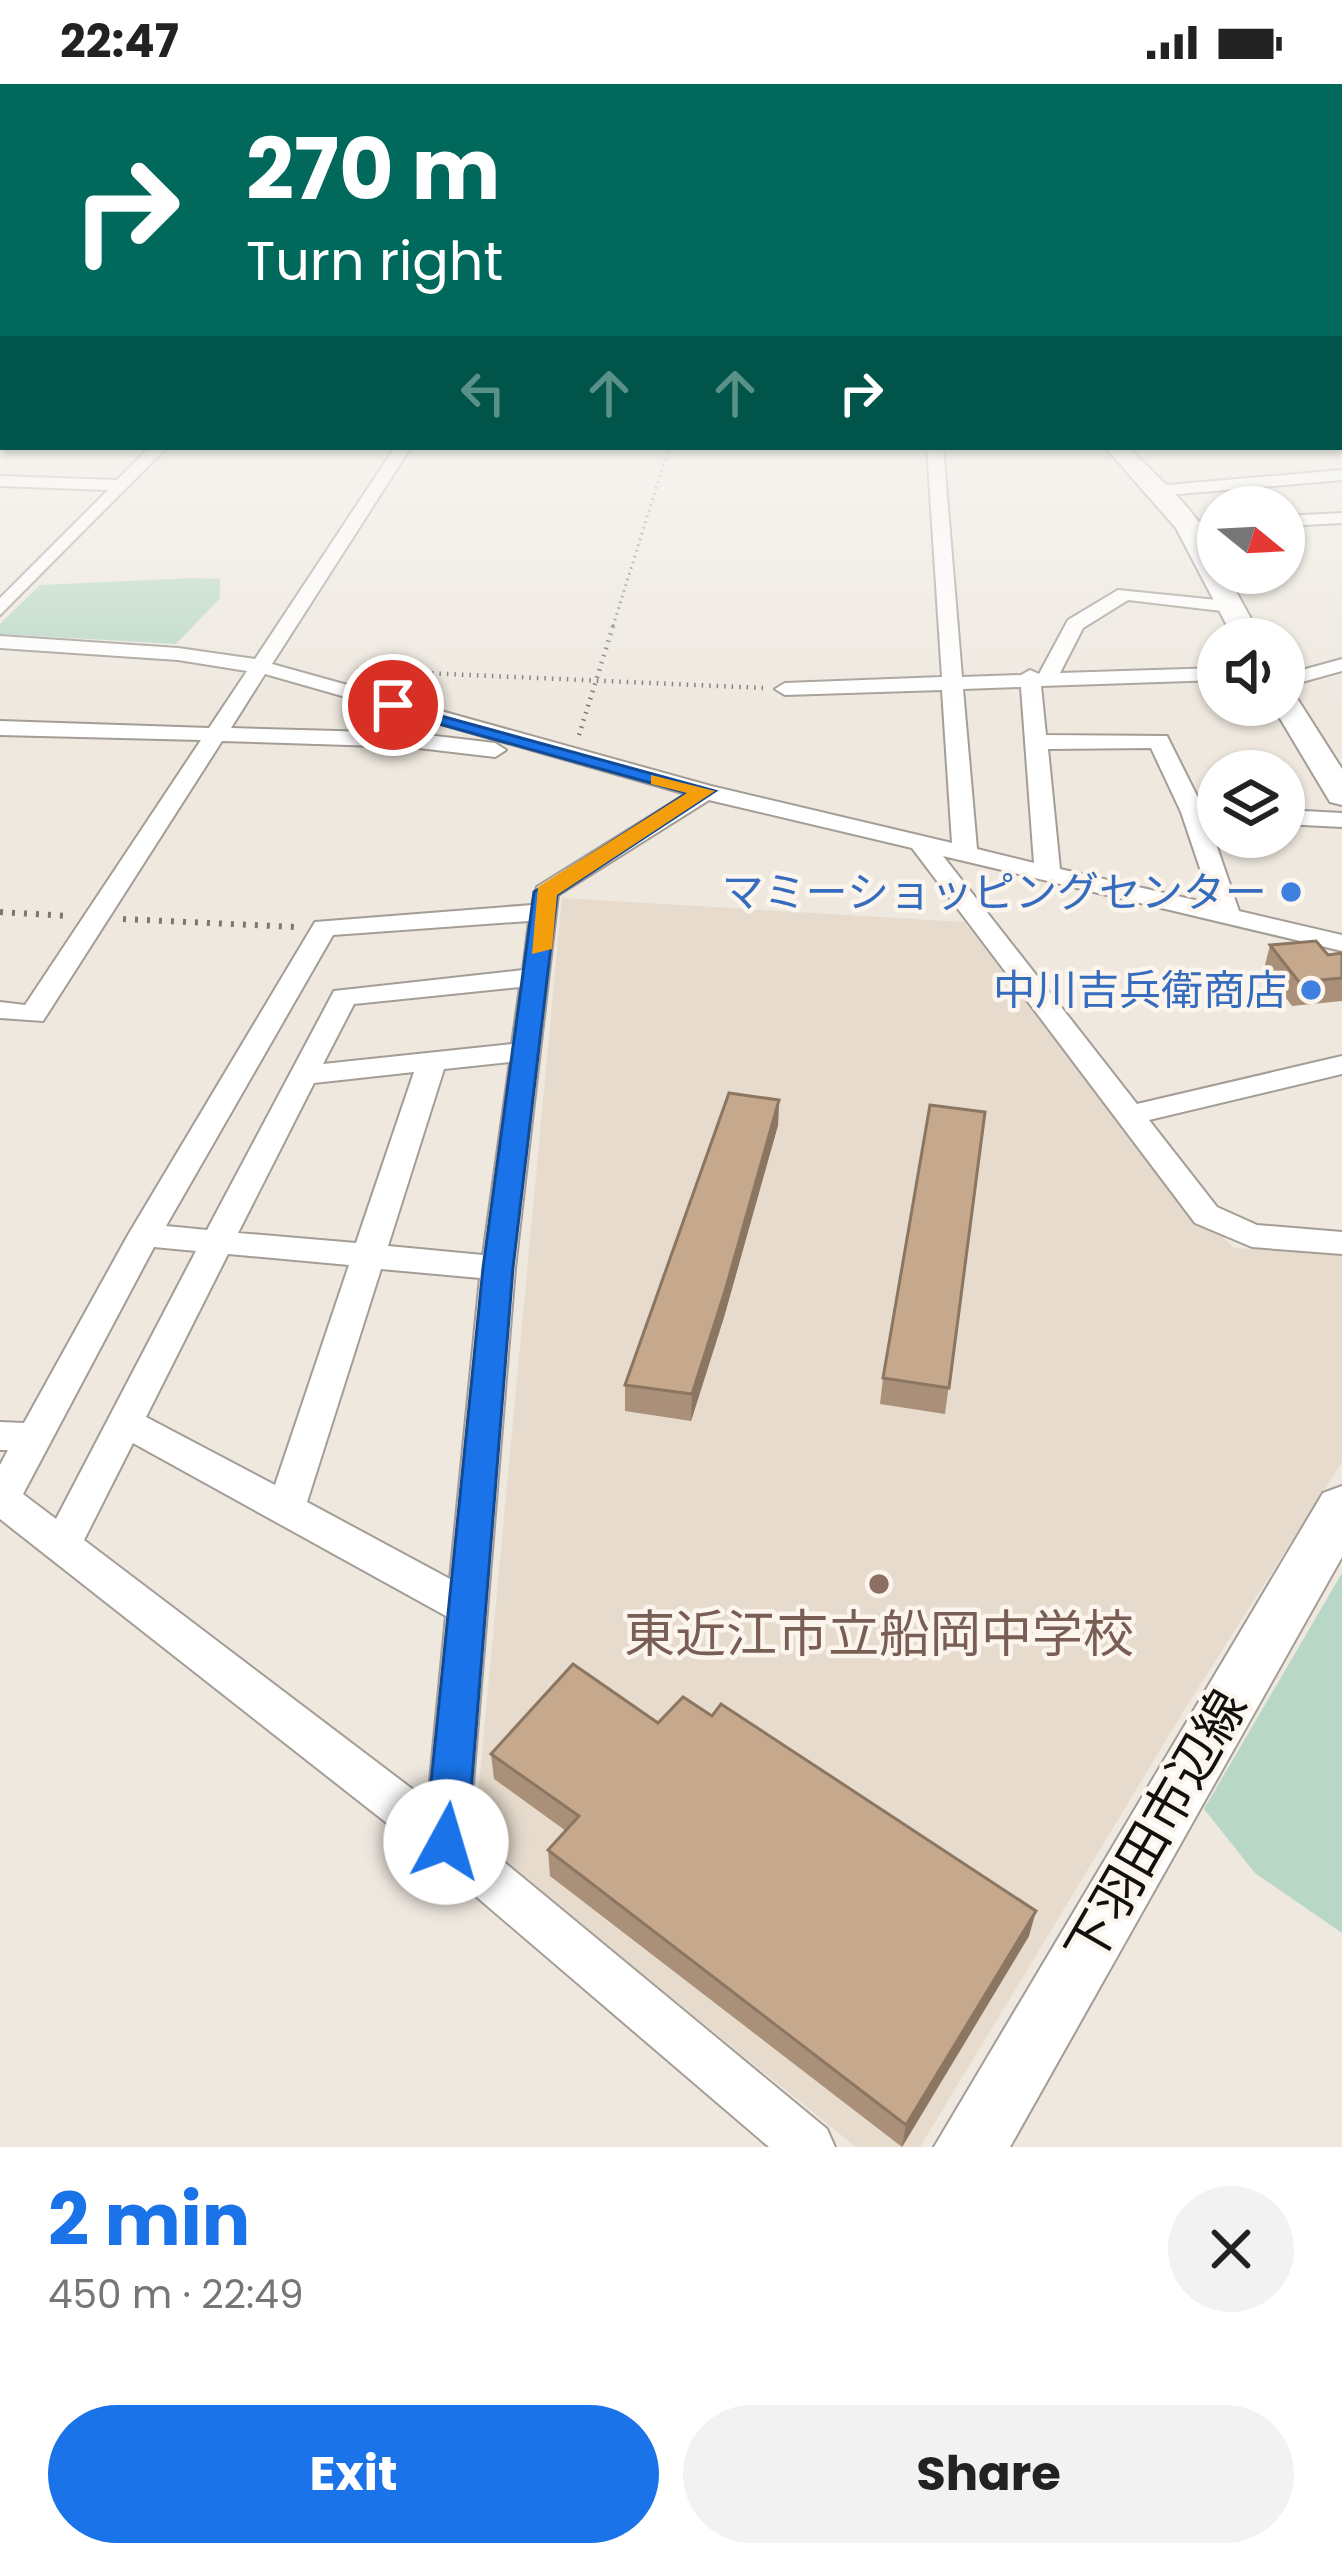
<!DOCTYPE html>
<html lang="en">
<head>
<meta charset="utf-8">
<style>
	:root { --surface:#fff; --page:#f2f2f2; --text:#222; --muted:#767676; --accent:#1a73e8 }
	body { margin:0; font-family:Poppins,"Noto Sans JP",sans-serif; background:var(--page); color:var(--text); height:100vh; display:flex; flex-direction:column; font-size:45px; white-space:nowrap }
	* { box-sizing:border-box; margin:0 }
	p { font-size:39px; color:var(--muted) }
	.icon { flex:none; width:66px; height:66px; fill:none; stroke:currentColor; stroke-width:2; stroke-linecap:round; stroke-linejoin:round }
	.map { position:relative; height:2063px; overflow:hidden }
	.panel { display:flex; flex-direction:column; background:var(--surface); flex:1 }
	.panel>* { flex:none }
	.banner { position:absolute; left:0px; top:0px; width:1344px; height:366px; box-shadow:0 3px 9px #0004; background:#00695c; color:#fff; overflow:hidden }
	.needle { width:78px; rotate:108deg }
	.tools { position:absolute; left:1197px; top:402px; display:grid; gap:24px }
	.tools a { display:grid; place-items:center; width:108px; height:108px; border-radius:50%; background:var(--surface); box-shadow:0 3px 9px #0004; font-size:60px }
	.pin { position:absolute; display:grid; place-items:center; width:102px; height:102px; color:#fff; margin:-51px; border:6px solid #fff; border-radius:50%; box-shadow:0 3px 12px #0007 }
	.me { position:absolute; width:132px; margin:-66px; rotate:6deg; stroke-linejoin:round; filter:drop-shadow(0 0 9px #0008) }
	.turn { display:flex; align-items:center; gap:42px; height:252px; padding:0 48px; font-size:54px }
	.turn .icon { width:156px; height:156px; stroke-width:2.5 }
	.turn b { display:block; font-size:84px; line-height:102px }
	.lanes { display:flex; align-items:center; height:114px; padding:0 48px; background:#0003; justify-content:center; gap:60px; direction:ltr }
	.lanes .off { opacity:.35 }
	.round { display:grid; place-items:center; flex:none; width:126px; height:126px; border-radius:63px; background:var(--page) }
	.summary { display:flex; align-items:center; justify-content:space-between; height:204px; padding:0 48px }
	h1 { font-size:72px; font-weight:700; line-height:90px; color:var(--accent) }
	.primary-button { display:flex; gap:24px; margin-top:auto; padding:24px 48px }
	.primary-button a { flex:1; height:138px; border-radius:72px; background:var(--accent); color:#fff; font-size:48px; font-weight:700; line-height:138px; text-align:center }
	.primary-button a+a { background:var(--page); color:var(--text) }
	.status { display:flex; justify-content:space-between; align-items:center; height:84px; padding:0 60px; background:var(--surface); direction:ltr }
	.status svg { height:33px; fill:currentColor }
	.map>svg:first-child { display:block }
	.built { fill:#e6dbcc }
	.green { fill:#b8d7c6 }
	.lines { fill:none; stroke-linecap:round; stroke-linejoin:round }
	.minor-casing { stroke:#a39d96; stroke-width:4 }
	.secondary-casing { stroke:#a39d96; stroke-width:4 }
	.path-far2 { stroke:#7a7671; stroke-width:3; stroke-dasharray:1.5 4.5; stroke-linecap:butt }
	.path-far1 { stroke:#7a7671; stroke-width:4.5; stroke-dasharray:1.5 6; stroke-linecap:butt }
	.path { stroke:#7a7671; stroke-width:6; stroke-dasharray:3 9; stroke-linecap:butt }
	.minor { fill:#fff; fill-rule:evenodd }
	.secondary { fill:#fff; fill-rule:evenodd }
	.wall { fill:#aa9078 }
	.shaded-wall { fill:#8b7662 }
	.building { fill:#c6a88c; stroke:#8b7662; stroke-width:3 }
	.route { fill:#1a73e8; stroke:#114b97; stroke-width:3 }
	.slow { fill:#f59e0b }
	.shop-dot { fill:#3f7fe0; stroke:#fbf5ed; stroke-width:4.5 }
	.education-dot { fill:#8d6e63; stroke:#fbf5ed; stroke-width:4.5 }
	.labels { text-anchor:middle; dominant-baseline:central; stroke-width:9; stroke-linejoin:round; paint-order:stroke }
	.shop-label { font-size:42px; fill:#366cbe; stroke:#fbf5ed; text-anchor:end }
	.near-education-label { font-size:51px; fill:#785e54; stroke:#fbf5ed }
	.near-street-label { font-size:51px; fill:#12100e; stroke:#fbf5ed }
</style>
</head>
<body>
<div class="status"><b>22:47</b><svg viewBox="0 0 49 12"><path d="M0 12V9h3v3zM5 12V6h3v6zM10 12V3h3v9zM15 12V0h3v12zM26 1h20v11H26zM47 4h2v5h-2z"/></svg></div>
<div class="map">
<svg width="1342" height="2063" viewBox="0 0 1342 2063">
	<rect width="100%" height="100%" fill="#eee8df"/>
	<polygon class="built" points="562,814 964,838 1202,1133 1234,1164 1342,1171 1342,1378 1186,1623 920,2063 856,2063 474,1754"/>
	<g class="green">
		<polygon points="195,494 220,495 220,514 176,560 0,550 0,540 40,501"/>
		<polygon points="1342,1489 1342,1849 1255,1789 1204,1725"/>
	</g>
	<g class="lines">
		<g class="minor-casing">
			<g id="minor">
				<polygon points="1341,340 1342,340 1342,349 1341,348"/>
				<polygon points="150,363 167,363 0,531 0,514 108,406 0,402 0,392 117,396"/>
				<path d="M395 363H411L272 580 711 702 952 759 942 606 785 611 775 605 785 599 942 593 927 363H943L962 593 1021 591 1030 586 1039 590 1068 536 1118 506 1237 518V526L1230 528 1128 516 1083 544 1060 589 1218 584V596L1041 602 1046 651 1167 652 1205 728 1239 827 1342 851V867L943 772 1137 1020 1342 972V990L1149 1036 1217 1123 1257 1141 1342 1148V1170L1252 1163 1195 1139 912 764 709 716 558 811 515 1184 469 1749 827 2045 835 2063H769L430 1773 0 1435V1381L8 1366H0V1338L24 1339 128 1151 315 838 532 821 537 803 686 710 265 590 231 644 410 649 495 659 506 666 495 673 410 663 222 657 43 937 0 934V918L25 921 201 656 0 651V637L209 644 247 587 178 576 0 564V552L178 564 255 575ZM1021 603 1034 779 977 765 963 605ZM1151 664 1181 728 1212 820 1060 785 1048 665ZM529 837 523 886 334 907 207 1146 166 1142 333 851ZM520 903 512 960 323 980 354 920ZM510 978 483 1171 388 1162 444 985ZM414 988 356 1159 238 1149 314 999ZM154 1163 196 1167 56 1435 23 1410ZM228 1170 349 1181 275 1401 146 1333ZM381 1185 480 1194 450 1495 307 1418ZM133 1359 446 1532 428 1717 84 1456Z"/>
				<polygon points="1342,386 1342,396 1155,412 1147,407 1155,402"/>
				<polygon points="1342,429 1342,439 1284,442 1284,432"/>
				<polygon points="1218,434 1218,444 1187,446 1178,441"/>
				<polygon points="1342,575 1342,587 1284,603 1284,591"/>
				<polygon points="1284,726 1342,729 1342,743 1284,740"/>
			</g>
		</g>
		<g class="secondary-casing">
			<g id="secondary">
				<path d="M1105 363H1128C1159 396 1218 441 1218 489H1226L1262 555H1234L1176 444Z"/>
				<polygon points="1284,608 1295,611 1342,685 1342,721 1330,718 1272,621 1284,621"/>
				<polygon points="1342,1402 1342,1473 1010,2063 934,2063 1323,1409"/>
			</g>
		</g>
		<polyline class="path-far2" points="613,542 669,363"/>
		<g class="path-far1">
			<polyline points="357,586 763,604"/>
			<polyline points="579,651 614,539"/>
		</g>
		<g class="path">
			<polyline points="0,828 68,832"/>
			<polyline points="123,835 296,843"/>
		</g>
		<use href="#minor" class="minor"/>
		<use href="#secondary" class="secondary"/>
	</g>
	<g class="wall">
		<polygon points="1270,861 1328,871 1342,869 1342,917 1292,922 1264,885"/>
		<polygon points="779,1016 778,1041 724,1233 691,1337 625,1327 625,1301"/>
		<polygon points="985,1028 945,1330 880,1320 883,1294"/>
		<polygon points="658,1639 1029,1852 902,2063 550,1792 548,1766 566,1747 494,1695 491,1670"/>
	</g>
	<g class="shaded-wall">
		<polygon points="779,1016 778,1041 724,1233 691,1337 692,1310"/>
		<polygon points="1036,1827 1029,1852 902,2063 906,2041"/>
	</g>
	<g class="building">
		<polygon points="1316,857 1328,871 1342,869 1342,894 1299,898 1270,861"/>
		<polygon points="729,1009 779,1016 725,1207 692,1310 625,1301"/>
		<polygon points="930,1021 985,1028 949,1304 883,1294"/>
		<polygon points="573,1580 658,1639 683,1613 712,1632 721,1620 1036,1827 906,2041 548,1766 579,1732 491,1670"/>
	</g>
	<linearGradient id="sky" x2="0" y2="1"><stop stop-color="#8bb4e0"/><stop offset="0.54" stop-color="#f7f5f1"/><stop offset="1" stop-color="#f7f5f1" stop-opacity="0"/></linearGradient>
	<rect width="1342" height="629" fill="url(#sky)"/>
	<polygon class="route" points="386,617 715,707 557,811 513,1184 467,1758 461,1772 446,1777 432,1772 425,1758 483,1184 534,808 687,709 386,625"/>
	<polygon class="slow" points="651,691 715,707 557,811 552,865 532,870 538,803 687,709 651,700"/>
	<g class="shop-dot">
		<circle cx="1291" cy="808" r="12"/>
		<circle cx="1311" cy="906" r="12"/>
	</g>
	<circle class="education-dot" cx="879" cy="1500" r="12"/>
	<g class="labels">
		<g class="shop-label">
			<text x="1267" y="808">マミーショッピングセンター</text>
			<text x="1287" y="906">中川吉兵衛商店</text>
		</g>
		<g class="near-education-label">
			<text x="879" y="1550">東近江市立船岡中学校</text>
		</g>
		<g class="near-street-label">
			<text transform="translate(1156 1743) rotate(-60)">下羽田市辺線</text>
		</g>
	</g>
</svg>
<div class="tools">
<a><svg class="needle" viewBox="-14 -14 28 28"><path d="M0-13l5 13h-10z" fill="#e53935"/><path d="M0 13l5-13h-10z" fill="#767676"/></svg></a>
<a><svg class="icon" aria-label="sound" viewBox="0 0 24 24"><path d="M4 9h4l5-4v14l-5-4H4zM17 9q2 3 0 6"/></svg></a>
<a><svg class="icon" aria-label="layers" viewBox="0 0 24 24"><path d="M12 4l9 5-9 5-9-5zM3 14l9 5 9-5"/></svg></a>
</div>
<div class="pin" style="left:393px;top:621px;background:#d93025"><svg class="icon" aria-label="arrive" viewBox="0 0 24 24"><path d="M6 21V4h12l-3 4 3 4H6"/></svg></div>
<svg class="me" style="left:446px;top:1758px" viewBox="-20 -20 40 40"><circle r="19" fill="#fff"/><path d="M0-13L10 11 0 6-10 11z" fill="#1a73e8"/></svg>
<div class="banner">
<div class="turn"><svg class="icon" aria-label="right" viewBox="0 0 24 24"><path d="M7 20v-9h11M14 6l5 5-5 5"/></svg><div><b>270 m</b>Turn right</div></div>
<div class="lanes"><svg class="icon off" aria-label="left" viewBox="0 0 24 24"><path d="M17 20v-9H6M10 6l-5 5 5 5"/></svg><svg class="icon off" aria-label="ahead" viewBox="0 0 24 24"><path d="M12 20V5M6 11l6-6 6 6"/></svg><svg class="icon off" aria-label="ahead" viewBox="0 0 24 24"><path d="M12 20V5M6 11l6-6 6 6"/></svg><svg class="icon" aria-label="right" viewBox="0 0 24 24"><path d="M7 20v-9h11M14 6l5 5-5 5"/></svg></div>
</div>
</div>
<section class="panel">
<div class="summary"><div><h1>2 min</h1><p>450 m · 22:49</p></div><a class="round"><svg class="icon" aria-label="close" viewBox="0 0 24 24"><path d="M6 6l12 12M18 6L6 18"/></svg></a></div>
<div class="primary-button"><a>Exit</a><a>Share</a></div>
</section>
</body>
</html>
